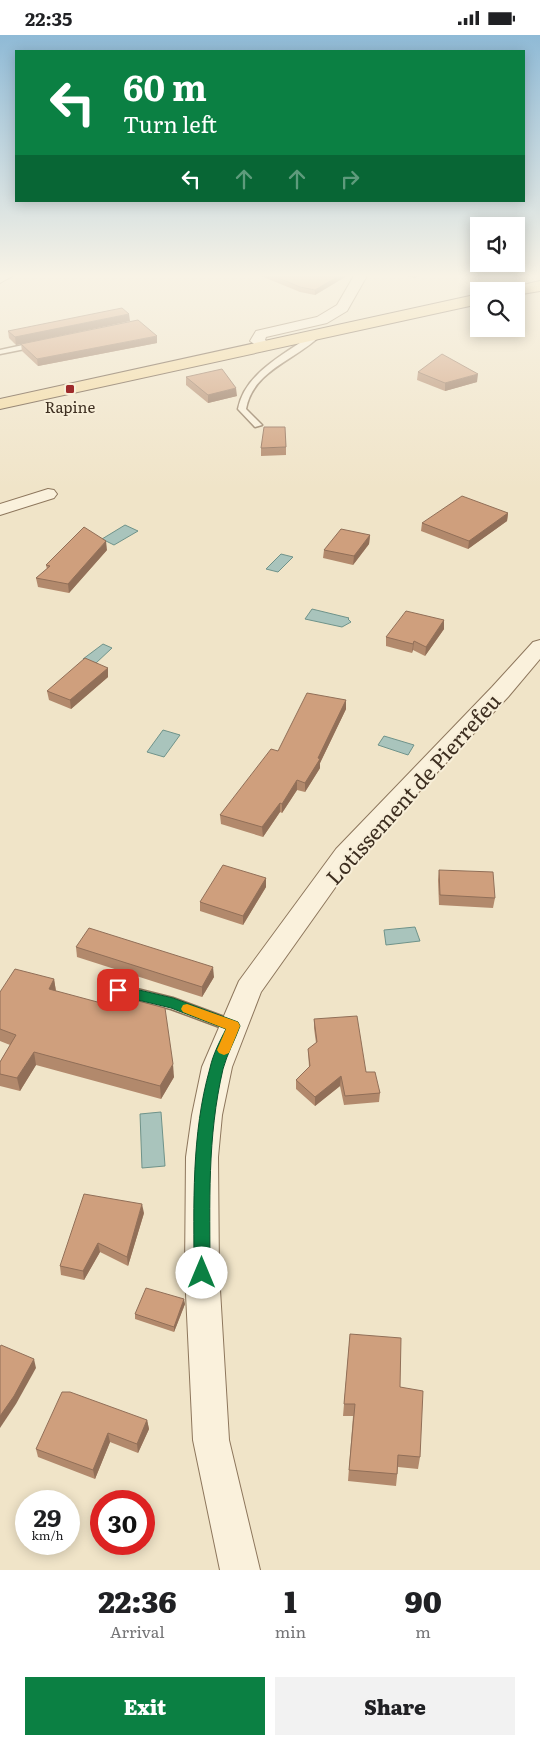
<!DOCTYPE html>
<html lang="en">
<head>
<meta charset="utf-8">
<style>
	:root { --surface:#fff; --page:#f2f2f2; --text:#202124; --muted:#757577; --accent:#0b8043 }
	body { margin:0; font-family:Literata,serif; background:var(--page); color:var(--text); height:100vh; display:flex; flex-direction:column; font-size:19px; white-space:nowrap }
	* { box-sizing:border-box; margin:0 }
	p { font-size:16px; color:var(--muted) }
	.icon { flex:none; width:28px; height:28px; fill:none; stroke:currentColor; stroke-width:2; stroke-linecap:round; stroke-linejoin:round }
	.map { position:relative; height:1535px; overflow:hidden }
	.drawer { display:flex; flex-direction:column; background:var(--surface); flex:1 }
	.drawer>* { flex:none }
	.guide { position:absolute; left:15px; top:15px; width:510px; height:152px; border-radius:0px; box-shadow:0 2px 12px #0003; background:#0b8043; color:#fff; overflow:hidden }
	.controls { position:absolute; left:470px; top:182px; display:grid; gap:10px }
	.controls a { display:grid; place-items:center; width:55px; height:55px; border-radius:0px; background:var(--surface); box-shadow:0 2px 12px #0003; font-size:25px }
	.speed { position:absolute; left:15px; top:1455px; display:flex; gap:10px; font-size:25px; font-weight:700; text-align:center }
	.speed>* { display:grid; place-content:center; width:65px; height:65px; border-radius:50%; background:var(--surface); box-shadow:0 2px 12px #0003; line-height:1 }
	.speed small { font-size:12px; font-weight:400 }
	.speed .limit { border:8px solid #d22; background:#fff; color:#111 }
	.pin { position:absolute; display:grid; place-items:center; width:42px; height:42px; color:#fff; margin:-21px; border-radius:10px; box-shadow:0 2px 8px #0006 }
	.me { position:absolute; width:55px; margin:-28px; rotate:0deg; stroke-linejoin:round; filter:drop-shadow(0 0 4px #0008) }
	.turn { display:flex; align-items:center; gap:18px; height:105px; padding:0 25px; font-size:22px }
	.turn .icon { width:65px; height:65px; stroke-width:2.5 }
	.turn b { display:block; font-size:35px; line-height:42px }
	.lanes { display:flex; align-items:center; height:48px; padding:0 25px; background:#0003; justify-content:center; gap:25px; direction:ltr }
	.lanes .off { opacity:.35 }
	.eta { display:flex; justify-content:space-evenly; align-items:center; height:85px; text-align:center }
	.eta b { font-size:30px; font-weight:800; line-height:35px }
	.primary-button { display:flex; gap:10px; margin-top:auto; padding:10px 25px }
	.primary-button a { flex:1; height:58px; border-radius:0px; background:var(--accent); color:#fff; font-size:20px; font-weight:800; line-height:58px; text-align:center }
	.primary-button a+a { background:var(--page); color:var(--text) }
	.status { display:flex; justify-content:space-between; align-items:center; height:35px; padding:0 25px; background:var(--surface); direction:ltr }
	.status svg { height:14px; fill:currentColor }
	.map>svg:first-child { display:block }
	.water { fill:#a9c4bc; stroke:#6f938a }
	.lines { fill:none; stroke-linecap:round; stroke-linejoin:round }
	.lane-casing { stroke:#8d765c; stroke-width:3 }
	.street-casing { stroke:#8d765c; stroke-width:2 }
	.primary-casing { stroke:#5b4430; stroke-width:2 }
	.lane { fill:#faf1dc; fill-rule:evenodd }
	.street { fill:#faf1dc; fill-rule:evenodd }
	.primary { fill:#f3d9a0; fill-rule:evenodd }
	.wall { fill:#b2896c }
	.shaded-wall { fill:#916f58 }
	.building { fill:#cf9f7d; stroke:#916f58 }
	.route { fill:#0b8043; stroke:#07532c }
	.slow { fill:#f59e0b }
	.poi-dot { fill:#9e2a2b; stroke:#f7eed8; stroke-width:2 }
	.labels { text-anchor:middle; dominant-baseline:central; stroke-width:4; stroke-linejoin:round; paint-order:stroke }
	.far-poi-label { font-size:15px; fill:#3d2e20; stroke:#f7eed8 }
	.near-street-label { font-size:21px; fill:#3d2e20; stroke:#f7eed8 }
</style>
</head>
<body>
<div class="status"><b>22:35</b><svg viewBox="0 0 49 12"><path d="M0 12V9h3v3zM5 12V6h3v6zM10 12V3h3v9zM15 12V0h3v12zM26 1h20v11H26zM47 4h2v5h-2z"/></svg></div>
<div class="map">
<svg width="540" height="1535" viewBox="0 0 540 1535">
	<rect width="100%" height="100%" fill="#f0e4c8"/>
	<g class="water">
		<polygon points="125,490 138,496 114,510 102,504"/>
		<polygon points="281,519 293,522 278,537 266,534"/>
		<polygon points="312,574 349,583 348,584 351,587 342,592 305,584"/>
		<polygon points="103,609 112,613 96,628 83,624"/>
		<polygon points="163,695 180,700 164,722 147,717"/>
		<polygon points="384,701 414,710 408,720 378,710"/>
		<polygon points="415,892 420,906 386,910 384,895"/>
		<polygon points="161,1077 165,1131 142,1133 140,1079"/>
	</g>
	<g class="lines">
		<g class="lane-casing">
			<g id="lane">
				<path d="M314 298 321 300C296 325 253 335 246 374L262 390 255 392 238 374C245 337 286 319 314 298Z"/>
				<polygon points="37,307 40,307 40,311 0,319 0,315"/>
				<polygon points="117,949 173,963 238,987 240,991 238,995 233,997 171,974 112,959 110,955 112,951"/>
			</g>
		</g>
		<g class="street-casing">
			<g id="street">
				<polygon points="0,239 16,239 0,248"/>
				<polygon points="355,239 368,239 347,276 327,288 266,302 265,305 273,311 271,314 261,314 250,306 256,296 317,282 337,270"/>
				<polygon points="48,454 54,455 57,459 54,463 0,480 0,469"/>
				<polygon points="540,605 540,624 508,662 354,826 261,957 232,1032 222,1080 218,1122 219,1238 229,1405 260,1535 220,1535 193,1405 185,1238 186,1122 192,1080 202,1032 239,946 336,814 492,652 533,607"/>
			</g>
		</g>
		<g class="primary-casing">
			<g id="primary">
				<polygon points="540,246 540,256 516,260 516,256 507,256 510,253"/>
				<polygon points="479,259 479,269 0,374 0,364"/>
			</g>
		</g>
		<use href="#lane" class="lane"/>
		<use href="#street" class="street"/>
		<use href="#primary" class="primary"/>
	</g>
	<g class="wall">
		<polygon points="256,239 350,239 315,260 300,257"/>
		<polygon points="396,239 424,239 414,243 404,240 399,241"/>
		<polygon points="130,286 16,310 9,303 8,296"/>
		<polygon points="157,308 38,331 22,316 21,309"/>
		<polygon points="418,337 477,347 445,356 417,345"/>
		<polygon points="186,342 237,361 208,368 186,350"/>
		<polygon points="286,412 286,420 261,421 261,413"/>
		<polygon points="508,478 507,486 468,514 421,496 422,488"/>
		<polygon points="370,500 369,509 353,530 323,523 324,515"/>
		<polygon points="107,515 69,558 38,552 36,543 47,534 46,530"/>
		<polygon points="444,585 444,594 425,621 413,615 412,618 386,611 386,602"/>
		<polygon points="108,633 108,642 71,674 49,665 47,656"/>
		<polygon points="346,665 346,674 320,728 320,733 305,757 297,755 282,778 280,777 263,802 221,789 220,780 278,716"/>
		<polygon points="439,835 495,863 493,873 439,870 438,845"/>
		<polygon points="266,843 266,852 243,890 200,876 200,867"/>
		<polygon points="76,912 214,942 202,962 77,922"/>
		<polygon points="54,944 56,956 174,1042 161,1064 36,1030 20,1056 0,1051 0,1027 10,1010 0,1006 0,957"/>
		<polygon points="314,984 366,1037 380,1058 379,1067 344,1070 340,1051 315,1071 296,1054 296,1045 309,1032 308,1014 316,1008 314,993"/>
		<polygon points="144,1178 128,1231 100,1217 84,1245 61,1240 60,1231"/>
		<polygon points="185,1269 174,1297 135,1284 135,1279"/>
		<polygon points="350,1299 400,1352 420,1422 418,1434 398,1432 396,1451 348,1446 353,1381 343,1381"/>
		<polygon points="147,1385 149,1394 138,1418 110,1407 95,1444 38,1422 36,1414"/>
	</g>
	<g class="shaded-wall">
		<polygon points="342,239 350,239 315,260 315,255"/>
		<polygon points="414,239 424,239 414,243"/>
		<polygon points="129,279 130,286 16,310 15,302"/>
		<polygon points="157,301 157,308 38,331 37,324"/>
		<polygon points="478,339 477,347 445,356 445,348"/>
		<polygon points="236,353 237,361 208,368 208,360"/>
		<polygon points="508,478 507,486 468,514 469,506"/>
		<polygon points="370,500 369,509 353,530 354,521"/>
		<polygon points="106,506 107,515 69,558 68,549"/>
		<polygon points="444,585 444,594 425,621 426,612"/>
		<polygon points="414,606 413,615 412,618 413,609"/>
		<polygon points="108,633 108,642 71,674 70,665"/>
		<polygon points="346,665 346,674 320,728 320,733 305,757 305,748"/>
		<polygon points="297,745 297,755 282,778 282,769"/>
		<polygon points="280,768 280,777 263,802 262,792"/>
		<polygon points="266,843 266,852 243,890 243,881"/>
		<polygon points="213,932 214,942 202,962 202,952"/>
		<polygon points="54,944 56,957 49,954"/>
		<polygon points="34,1017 36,1030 20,1056 17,1043"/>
		<polygon points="173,1029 174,1042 161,1064 160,1051"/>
		<polygon points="341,1041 340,1051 315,1071 315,1062"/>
		<polygon points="142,1169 144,1178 128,1231 127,1222"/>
		<polygon points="98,1208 100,1217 84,1245 83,1236"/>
		<polygon points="184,1264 185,1269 174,1297 174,1292"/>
		<polygon points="34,1324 36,1333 16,1369 0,1393 0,1381"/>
		<polygon points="147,1385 149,1394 138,1418 137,1409"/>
		<polygon points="108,1398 110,1407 95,1444 93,1435"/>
	</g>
	<g class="building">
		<polygon points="269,239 342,239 315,255 300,252"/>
		<polygon points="122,273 129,279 15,302 8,296"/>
		<polygon points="138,285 157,301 37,324 21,309"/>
		<polygon points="442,319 478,339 445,348 418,337"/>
		<polygon points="222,334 236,353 208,360 186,342"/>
		<polygon points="264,392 285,392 286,412 261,413"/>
		<polygon points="462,461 508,478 469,506 422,488"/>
		<polygon points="84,492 106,506 68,549 36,543 50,531 46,530"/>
		<polygon points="341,494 370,500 354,521 324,515"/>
		<polygon points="406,576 444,585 426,612 414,606 413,609 386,602"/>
		<polygon points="85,623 108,633 70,665 47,656"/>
		<polygon points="307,658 346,665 318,723 320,724 305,748 297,745 282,769 280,768 262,792 220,780 271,714 278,716"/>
		<polygon points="223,830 266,843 243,881 200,867"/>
		<polygon points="439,835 493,837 495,863 440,860"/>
		<polygon points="89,893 213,932 202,952 76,912"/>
		<polygon points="15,934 54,944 49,954 116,972 123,962 165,973 173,1029 160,1051 34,1017 17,1043 0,1039 0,1027 16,1000 0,994 0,957"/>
		<polygon points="357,981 366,1037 375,1037 380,1058 345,1061 341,1041 315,1062 296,1045 310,1031 308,1014 317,1007 314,984"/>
		<polygon points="84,1159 142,1169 127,1222 98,1208 83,1236 60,1231"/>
		<polygon points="146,1253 184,1264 174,1292 135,1279"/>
		<polygon points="350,1299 401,1303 400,1352 423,1356 420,1422 398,1420 397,1439 349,1435 355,1369 344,1369"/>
		<polygon points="1,1310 34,1324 14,1361 0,1381 0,1312"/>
		<polygon points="62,1357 70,1357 147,1385 137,1409 108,1398 93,1435 36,1414"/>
	</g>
	<linearGradient id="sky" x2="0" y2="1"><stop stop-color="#8fbad6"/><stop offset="0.53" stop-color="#f8f3e6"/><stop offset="1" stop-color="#f8f3e6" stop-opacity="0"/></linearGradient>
	<rect width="540" height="454" fill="url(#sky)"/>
	<path class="route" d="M118 950 173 963 238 987 240 991C235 1005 227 1019 223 1034 207 1103 210 1168 210 1238L208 1244 202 1246 196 1244 194 1238C194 1169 191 1100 210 1033 213 1019 220 1006 226 994L171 973 113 959 111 955 113 951Z"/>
	<polygon class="slow" points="187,969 238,987 240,991 229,1018 224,1020 219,1018 217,1015 226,994 183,977 181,974 183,970"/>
	<rect class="poi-dot" x="65" y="349" width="10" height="10" rx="2.5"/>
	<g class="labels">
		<g class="far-poi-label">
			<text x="70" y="371">Rapine</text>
		</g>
		<g class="near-street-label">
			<text transform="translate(412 753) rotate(-48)">Lotissement de Pierrefeu</text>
		</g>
	</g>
</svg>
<div class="controls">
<a><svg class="icon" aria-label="sound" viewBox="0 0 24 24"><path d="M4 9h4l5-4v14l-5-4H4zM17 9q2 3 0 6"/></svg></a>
<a><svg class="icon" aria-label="search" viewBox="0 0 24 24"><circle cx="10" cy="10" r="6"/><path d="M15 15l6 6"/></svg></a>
</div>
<div class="speed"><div>29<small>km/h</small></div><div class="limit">30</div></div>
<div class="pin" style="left:118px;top:955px;background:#d93025"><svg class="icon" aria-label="arrive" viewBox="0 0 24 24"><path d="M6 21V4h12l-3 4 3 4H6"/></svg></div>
<svg class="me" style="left:202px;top:1238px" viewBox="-20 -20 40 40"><circle r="19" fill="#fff"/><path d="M0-13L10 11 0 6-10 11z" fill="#0b8043"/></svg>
<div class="guide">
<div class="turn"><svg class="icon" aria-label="left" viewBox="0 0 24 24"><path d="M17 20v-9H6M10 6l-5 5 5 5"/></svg><div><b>60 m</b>Turn left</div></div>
<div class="lanes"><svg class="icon" aria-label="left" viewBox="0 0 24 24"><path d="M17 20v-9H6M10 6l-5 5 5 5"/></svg><svg class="icon off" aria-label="ahead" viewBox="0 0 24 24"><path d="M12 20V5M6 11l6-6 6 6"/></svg><svg class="icon off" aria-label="ahead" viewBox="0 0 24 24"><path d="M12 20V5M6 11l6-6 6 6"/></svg><svg class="icon off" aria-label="right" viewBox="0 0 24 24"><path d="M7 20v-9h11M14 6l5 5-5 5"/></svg></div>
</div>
</div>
<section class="drawer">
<div class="eta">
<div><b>22:36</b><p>Arrival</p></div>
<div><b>1</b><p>min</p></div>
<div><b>90</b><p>m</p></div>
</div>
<div class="primary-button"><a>Exit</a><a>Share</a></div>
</section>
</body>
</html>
